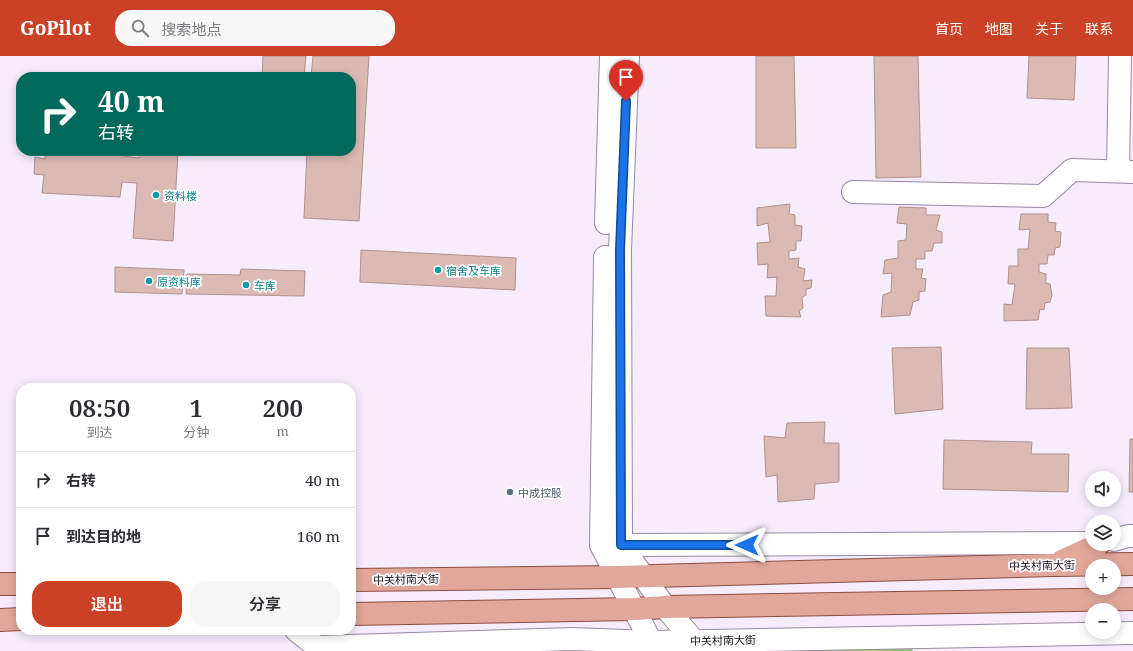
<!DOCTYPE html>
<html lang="zh">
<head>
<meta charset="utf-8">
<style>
	:root { --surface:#fff; --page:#f7f7f7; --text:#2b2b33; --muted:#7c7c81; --line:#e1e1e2; --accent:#cb4125 }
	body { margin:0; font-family:"Noto Serif","Noto Sans SC",serif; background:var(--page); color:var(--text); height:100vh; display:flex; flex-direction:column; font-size:15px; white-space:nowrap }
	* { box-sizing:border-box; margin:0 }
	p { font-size:13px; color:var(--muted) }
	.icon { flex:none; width:22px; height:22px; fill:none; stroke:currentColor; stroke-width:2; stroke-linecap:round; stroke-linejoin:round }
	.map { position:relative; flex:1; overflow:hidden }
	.side { position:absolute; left:16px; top:327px; width:340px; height:252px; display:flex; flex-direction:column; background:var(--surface); border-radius:16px; box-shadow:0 2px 10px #0003 }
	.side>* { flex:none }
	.guide { position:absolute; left:16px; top:16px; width:340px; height:84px; border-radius:16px; box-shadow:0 2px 10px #0003; background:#00695c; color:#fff; overflow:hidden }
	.fabs { position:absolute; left:1085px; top:415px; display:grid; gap:8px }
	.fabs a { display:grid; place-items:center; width:36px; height:36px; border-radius:50%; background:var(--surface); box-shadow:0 2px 10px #0003; font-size:20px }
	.pin { position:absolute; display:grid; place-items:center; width:34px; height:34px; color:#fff; margin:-41px -17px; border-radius:50% 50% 50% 0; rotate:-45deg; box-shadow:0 0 4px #0007 }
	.pin .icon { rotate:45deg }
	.me { position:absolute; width:44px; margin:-22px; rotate:270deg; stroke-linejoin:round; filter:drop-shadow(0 0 3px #0008) }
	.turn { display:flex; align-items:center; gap:14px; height:84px; padding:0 16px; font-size:18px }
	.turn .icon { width:52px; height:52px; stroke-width:2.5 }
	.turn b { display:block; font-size:28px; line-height:34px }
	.eta { display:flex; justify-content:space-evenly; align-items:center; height:68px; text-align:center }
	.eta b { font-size:24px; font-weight:600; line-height:28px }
	.cta { display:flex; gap:8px; margin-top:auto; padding:8px 16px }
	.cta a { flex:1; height:46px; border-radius:16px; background:var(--accent); color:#fff; font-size:16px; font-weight:600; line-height:46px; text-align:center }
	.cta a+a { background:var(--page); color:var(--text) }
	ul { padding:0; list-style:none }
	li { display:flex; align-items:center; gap:12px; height:56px; padding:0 16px; border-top:1px solid var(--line) }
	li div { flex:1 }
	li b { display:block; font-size:15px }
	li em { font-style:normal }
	header { display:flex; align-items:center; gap:24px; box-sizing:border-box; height:56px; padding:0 20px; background:var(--accent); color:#fff }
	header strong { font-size:19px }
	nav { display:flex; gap:22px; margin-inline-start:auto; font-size:14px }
	.search { width:280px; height:36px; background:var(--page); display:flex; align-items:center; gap:10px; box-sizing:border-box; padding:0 14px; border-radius:16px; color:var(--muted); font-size:15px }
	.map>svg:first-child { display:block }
	.forest { fill:#99c471 }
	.building { fill:#dbbab4; stroke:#b1918c }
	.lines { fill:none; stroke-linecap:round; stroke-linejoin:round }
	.minor-casing { stroke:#9889a1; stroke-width:24 }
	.major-casing { stroke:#8d4c42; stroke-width:24 }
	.minor { stroke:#fff; stroke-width:22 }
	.major { stroke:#e2a79b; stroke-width:22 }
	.route-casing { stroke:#114b97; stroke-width:10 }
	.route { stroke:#1a73e8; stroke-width:7 }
	.culture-dot { fill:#0f9aa8; stroke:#fff; stroke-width:1.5 }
	.service-dot { fill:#5c6f8a; stroke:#fff; stroke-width:1.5 }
	.labels { text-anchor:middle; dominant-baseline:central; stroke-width:3.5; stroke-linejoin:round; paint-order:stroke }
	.culture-label { font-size:11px; fill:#0d838f; stroke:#fff; text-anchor:start }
	.service-label { font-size:11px; fill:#4e5e75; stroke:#fff; text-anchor:start }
	.street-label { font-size:11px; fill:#150f18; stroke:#fff }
</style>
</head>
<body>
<header>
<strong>GoPilot</strong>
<div class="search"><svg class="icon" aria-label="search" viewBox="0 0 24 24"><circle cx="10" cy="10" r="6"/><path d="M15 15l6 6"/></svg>搜索地点</div>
<nav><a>首页</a><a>地图</a><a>关于</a><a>联系</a></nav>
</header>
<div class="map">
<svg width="1133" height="595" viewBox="0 0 1133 595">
	<rect width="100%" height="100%" fill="#f6ecfc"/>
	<polygon class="forest" points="908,586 913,595 746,595"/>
	<g class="building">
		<polygon points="263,0 306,0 304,21 262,21"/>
		<polygon points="313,0 369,0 359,165 304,162 307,95 351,95 351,21 311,21"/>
		<polygon points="756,0 794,0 796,92 756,92"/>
		<polygon points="874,0 918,0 921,121 876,122"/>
		<polygon points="1029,0 1076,0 1074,44 1027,42"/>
		<polygon points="135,19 183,21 135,21"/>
		<polygon points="45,95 122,95 122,100 139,102 140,95 178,95 173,185 133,182 137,127 122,126 120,141 42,137 44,119 34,118 35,101 45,103"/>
		<polygon points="790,148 789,158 795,159 795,169 802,170 801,185 796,185 796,194 789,195 789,203 799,202 798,211 805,213 803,225 812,224 811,232 806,233 806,239 802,241 803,252 799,255 801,261 766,260 765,240 776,240 777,221 767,222 768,208 758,209 757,187 770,186 768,167 757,170 757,152"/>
		<polygon points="899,151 926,152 926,159 940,159 936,174 942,176 942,187 934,187 932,195 925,195 925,203 916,203 916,213 923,213 921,222 926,223 925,235 919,236 919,244 913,246 910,259 881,261 883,239 891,236 892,217 883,218 885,204 898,202 898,185 906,184 907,168 897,167"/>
		<polygon points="1021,158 1048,158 1048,166 1056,167 1055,175 1061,176 1060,191 1055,192 1054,199 1048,199 1047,208 1039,208 1039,216 1046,218 1046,227 1050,228 1052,239 1050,246 1045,247 1044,254 1040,253 1038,264 1004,265 1004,248 1012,249 1015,228 1008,228 1009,210 1018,210 1018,193 1028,193 1030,173 1019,174"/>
		<polygon points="361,194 516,202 515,234 360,226"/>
		<polygon points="115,211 184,214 182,238 115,236"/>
		<polygon points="241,213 305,215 304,240 186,238 187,218 240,219"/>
		<polygon points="941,291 943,353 895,358 892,292"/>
		<polygon points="1027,292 1069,292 1072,352 1026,353"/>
		<polygon points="825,366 824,387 839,387 839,426 815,428 814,443 778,446 777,419 766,421 764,380 785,382 787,367"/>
		<polygon points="1130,383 1133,383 1133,436 1129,436"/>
		<polygon points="944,384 1032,386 1031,398 1069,398 1068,436 943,433"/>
	</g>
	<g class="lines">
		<g class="minor-casing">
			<g id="minor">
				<polyline points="628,0 620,194 621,489 665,551 694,585 694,594"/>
				<polyline points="1118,115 1120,0"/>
				<polyline points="853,136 1043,140 1072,114 1133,116"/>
				<polyline points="606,167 611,0"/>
				<polyline points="605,201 601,489 651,586 652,595"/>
				<polyline points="1114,484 1128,480 1133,480"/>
				<polyline points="621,489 1092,487"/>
				<polyline points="296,574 317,591 572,583 651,586 1133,577"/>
			</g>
		</g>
		<g class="major-casing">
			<g id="major">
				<polyline points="1062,505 1099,488"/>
				<polyline points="351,524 617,521 1053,509 1133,508"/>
				<polyline points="0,528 21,528"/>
				<polyline points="351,558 634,553 665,551 1133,543"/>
				<polyline points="0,564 21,563"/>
			</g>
		</g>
		<use href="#minor" class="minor"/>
		<use href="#major" class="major"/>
	</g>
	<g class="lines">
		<g class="route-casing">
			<polyline id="route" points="626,45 620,194 621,489 747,489"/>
		</g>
		<use href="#route" class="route"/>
	</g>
	<g class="culture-dot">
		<circle cx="156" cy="139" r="4"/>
		<circle cx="438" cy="214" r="4"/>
		<circle cx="149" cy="225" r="4"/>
		<circle cx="246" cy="229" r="4"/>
	</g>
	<circle class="service-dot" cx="510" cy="436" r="4"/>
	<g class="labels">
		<g class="culture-label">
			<text x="164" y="139">资料楼</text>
			<text x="446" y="214">宿舍及车库</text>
			<text x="157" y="225">原资料库</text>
			<text x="254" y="229">车库</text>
		</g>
		<g class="service-label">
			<text x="518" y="436">中成控股</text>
		</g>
		<g class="street-label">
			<text transform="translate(1042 509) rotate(-1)">中关村南大街</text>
			<text transform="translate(406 523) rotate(-1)">中关村南大街</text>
			<text transform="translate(723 584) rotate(-1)">中关村南大街</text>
		</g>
	</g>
</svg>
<div class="fabs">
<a><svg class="icon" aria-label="sound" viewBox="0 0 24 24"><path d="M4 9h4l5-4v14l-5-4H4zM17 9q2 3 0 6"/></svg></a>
<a><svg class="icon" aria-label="layers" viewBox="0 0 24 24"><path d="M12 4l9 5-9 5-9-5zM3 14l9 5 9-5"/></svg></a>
<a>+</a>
<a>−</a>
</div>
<div class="pin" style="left:626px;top:45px;background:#d93025"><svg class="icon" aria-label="arrive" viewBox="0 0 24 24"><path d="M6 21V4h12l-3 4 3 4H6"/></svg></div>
<svg class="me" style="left:747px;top:489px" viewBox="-20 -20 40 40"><path d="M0-17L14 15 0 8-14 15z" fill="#1a73e8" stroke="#fff" stroke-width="4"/></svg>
<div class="guide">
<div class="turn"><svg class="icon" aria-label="right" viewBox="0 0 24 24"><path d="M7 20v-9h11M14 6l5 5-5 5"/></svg><div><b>40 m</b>右转</div></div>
</div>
<section class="side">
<div class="eta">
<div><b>08:50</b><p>到达</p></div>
<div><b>1</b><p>分钟</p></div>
<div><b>200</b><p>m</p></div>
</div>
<ul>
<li><svg class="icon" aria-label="right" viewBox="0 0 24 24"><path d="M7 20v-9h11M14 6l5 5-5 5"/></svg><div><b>右转</b></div><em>40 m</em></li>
<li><svg class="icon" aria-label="arrive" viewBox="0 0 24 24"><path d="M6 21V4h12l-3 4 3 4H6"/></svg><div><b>到达目的地</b></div><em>160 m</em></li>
</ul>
<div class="cta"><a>退出</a><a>分享</a></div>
</section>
</div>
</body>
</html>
